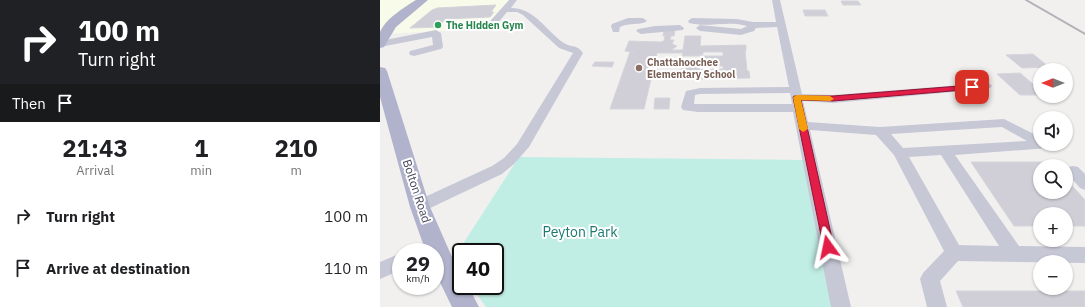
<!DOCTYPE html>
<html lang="en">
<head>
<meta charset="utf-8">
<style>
	:root { --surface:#fff; --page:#f2f2f2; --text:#202124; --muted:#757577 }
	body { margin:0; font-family:"IBM Plex Sans",sans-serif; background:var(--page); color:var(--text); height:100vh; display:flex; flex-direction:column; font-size:15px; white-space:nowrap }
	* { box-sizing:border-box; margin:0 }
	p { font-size:13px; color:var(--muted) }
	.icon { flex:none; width:22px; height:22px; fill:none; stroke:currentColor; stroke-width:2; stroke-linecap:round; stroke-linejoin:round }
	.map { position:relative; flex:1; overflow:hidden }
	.drawer { display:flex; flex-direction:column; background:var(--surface); width:380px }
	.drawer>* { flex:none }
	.hud { background:#202124; color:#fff; overflow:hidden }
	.needle { width:26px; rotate:270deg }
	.controls { position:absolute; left:653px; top:63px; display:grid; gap:8px }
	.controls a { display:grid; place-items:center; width:40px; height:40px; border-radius:50%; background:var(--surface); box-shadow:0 1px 3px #0004; font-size:20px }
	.speed { position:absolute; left:12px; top:243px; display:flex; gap:8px; font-size:20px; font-weight:700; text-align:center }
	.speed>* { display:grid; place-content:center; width:52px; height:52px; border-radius:50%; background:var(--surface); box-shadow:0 1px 3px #0004; line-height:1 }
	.speed small { font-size:10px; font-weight:400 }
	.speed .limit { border:2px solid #111; border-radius:6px; background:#fff; color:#111 }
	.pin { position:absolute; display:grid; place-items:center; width:34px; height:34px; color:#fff; margin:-17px; border-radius:8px; box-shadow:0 2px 6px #0006 }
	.me { position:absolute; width:44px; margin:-22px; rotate:348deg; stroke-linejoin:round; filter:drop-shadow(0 0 3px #0008) }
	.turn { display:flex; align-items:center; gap:14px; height:84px; padding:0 12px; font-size:18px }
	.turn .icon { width:52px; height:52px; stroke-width:2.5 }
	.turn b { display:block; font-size:28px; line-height:34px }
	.then { display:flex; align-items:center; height:38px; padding:0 12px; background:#0003; gap:8px; font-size:15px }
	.eta { display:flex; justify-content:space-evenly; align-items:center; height:68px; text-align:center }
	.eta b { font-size:24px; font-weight:700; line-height:28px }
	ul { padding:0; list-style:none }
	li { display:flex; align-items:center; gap:12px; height:52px; padding:0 12px }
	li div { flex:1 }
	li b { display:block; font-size:15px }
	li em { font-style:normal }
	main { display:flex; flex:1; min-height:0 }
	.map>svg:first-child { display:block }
	.commercial { fill:#f9fbea }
	.green { fill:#c0ede4 }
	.building { fill:#d0cfd7; stroke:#d4d4da }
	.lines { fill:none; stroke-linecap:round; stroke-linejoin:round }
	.minor { fill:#c7c8d6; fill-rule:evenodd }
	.major { fill:#b1b3cc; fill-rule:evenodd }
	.rail { stroke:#b2b2b9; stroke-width:2 }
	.route { fill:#e11d48; stroke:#92132f }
	.slow { fill:#f59e0b }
	.leisure-dot { fill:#2e9e5b; stroke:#fff; stroke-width:1.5 }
	.education-dot { fill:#8d6e63; stroke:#fff; stroke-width:1.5 }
	.labels { text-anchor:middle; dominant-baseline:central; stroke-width:4; stroke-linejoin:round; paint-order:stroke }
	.far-leisure-label { font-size:10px; font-weight:bold; fill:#27864d; stroke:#fff; text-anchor:start }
	.far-education-label { font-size:10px; font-weight:bold; fill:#785e54; stroke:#fff; text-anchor:start }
	.street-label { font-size:12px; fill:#484a5c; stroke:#fff }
	.near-park-label { font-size:14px; fill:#1c7a72; stroke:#fff }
</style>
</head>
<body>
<main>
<section class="drawer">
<div class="hud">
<div class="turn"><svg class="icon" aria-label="right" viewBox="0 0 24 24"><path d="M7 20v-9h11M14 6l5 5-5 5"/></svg><div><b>100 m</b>Turn right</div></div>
<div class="then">Then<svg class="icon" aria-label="arrive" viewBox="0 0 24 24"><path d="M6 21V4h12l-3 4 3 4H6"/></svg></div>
</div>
<div class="eta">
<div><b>21:43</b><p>Arrival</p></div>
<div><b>1</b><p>min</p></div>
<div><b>210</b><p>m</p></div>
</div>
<ul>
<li><svg class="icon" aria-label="right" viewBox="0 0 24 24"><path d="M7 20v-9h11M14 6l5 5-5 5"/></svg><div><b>Turn right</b></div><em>100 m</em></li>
<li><svg class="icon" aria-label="arrive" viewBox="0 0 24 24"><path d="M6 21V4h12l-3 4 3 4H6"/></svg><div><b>Arrive at destination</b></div><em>110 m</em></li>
</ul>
</section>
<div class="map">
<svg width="705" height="307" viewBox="0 0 705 307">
	<rect width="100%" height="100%" fill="#f2f0ef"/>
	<polygon class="commercial" points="0,0 136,0 104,29 0,34"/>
	<polygon class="green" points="139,157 426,160 454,307 106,307 91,286 115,286 115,252 81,252 81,273 72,261"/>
	<g class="building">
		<polygon points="461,1 478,1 481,5 463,5"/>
		<polygon points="116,5 111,12 114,12 110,17 65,19 59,27 30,28 52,10 57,8"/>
		<polygon points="423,10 445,10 448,16 425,16"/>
		<polygon points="284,29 295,29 294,36 291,36 290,40 294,40 292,44 297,46 291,50 303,50 305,36 321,36 320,46 366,45 366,51 365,51 367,71 369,71 370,78 300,79 302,67 319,67 319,70 343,69 343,66 320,66 320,56 343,56 343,52 323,52 323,54 318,56 302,56 303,53 277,53 264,109 230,109 250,52 254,52 245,51 249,41 281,42 284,41 285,36 283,36"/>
		<polygon points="653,54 669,67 642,68 626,55"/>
		<polygon points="215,62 234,62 232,67 212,66"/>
		<polygon points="640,73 660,90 660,95 640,95 617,74"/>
		<polygon points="275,98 290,98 289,109 274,109"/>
		<polygon points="591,162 671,162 675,166 660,166 660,192 686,192 686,179 705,200 705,226 686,226 686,214 660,214 660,226 634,226"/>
		<polygon points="576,291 705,291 705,307 583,307"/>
	</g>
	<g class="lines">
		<g class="minor">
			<path d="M129 0H137L131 8C155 8 166 31 184 43 192 48 197 44 203 53L149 147 134 164 122 174 46 210 40 212 34 210 32 206 34 202 112 166 124 158 137 144 193 53 179 48 143 15 137 12H127L117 24H111L110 22 111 20Z"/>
			<path d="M392 0H400L422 94 453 95 606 83 610 84 612 86 610 88 606 89 453 103 423 101 428 122 500 127 624 119 660 137V144H670L669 148 575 155 639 246 705 247V263L578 261 560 281 567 307H547L540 279 543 273 564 251 514 155 496 135 430 130 471 307H451L413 112H318L303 110 301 107 306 91 320 88 409 87 397 27 376 28 374 31 361 35 320 31 316 28 320 25 361 29 367 26C348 20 328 28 309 23L308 21 312 18 357 19 373 22H396ZM410 93 412 104H314L315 95 320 94ZM622 127 647 141 523 148 511 134ZM561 155 619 246 579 245 529 157Z"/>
			<path d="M248 18H263L267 21C261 26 249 22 240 27L239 32H233L231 26 232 24Z"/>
			<polygon points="300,25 304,28 303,30 261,34 256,31 258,29 275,26"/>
			<polygon points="56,30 61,33 63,47 61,49 34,56 30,55 29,53 30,51 53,45 52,37 0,47 0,41"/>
			<polygon points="693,166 698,167 705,174 705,190 700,188 686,172 688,167"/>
			<polygon points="55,238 61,240 64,245 61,250 55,253 55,252 31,252 34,247"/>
			<polygon points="21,253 21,270 0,279 0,262"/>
		</g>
		<g class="major">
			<path d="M36 0H48L16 27 4 47 0 48C0 43 0 36 0 32 6 18 25 7 36 0Z"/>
			<polygon points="0,67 5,68 7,71 50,207 72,257 81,273 81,286 88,286 99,307 72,307 55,272 55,252 46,252 30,207 0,97"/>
		</g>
		<polyline class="rail" points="646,0 705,34"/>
	</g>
	<polygon class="route" points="592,85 595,86 595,89 453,101 421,100 454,247 452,250 448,252 444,250 413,97 414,96 453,96"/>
	<polygon class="slow" points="417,95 450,96 454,99 450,101 421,100 428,129 423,132 419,129 413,97"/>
	<circle class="leisure-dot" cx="58" cy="25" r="4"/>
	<circle class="education-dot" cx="259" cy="68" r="4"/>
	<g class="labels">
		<g class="far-leisure-label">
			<text x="66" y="25">The Hidden Gym</text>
		</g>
		<g class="far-education-label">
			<text x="267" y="62">Chattahoochee<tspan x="267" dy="12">Elementary School</tspan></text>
		</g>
		<g class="street-label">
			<text transform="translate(37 191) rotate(72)">Bolton Road</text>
		</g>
		<g class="near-park-label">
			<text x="200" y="232">Peyton Park</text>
		</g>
	</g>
</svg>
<div class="controls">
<a><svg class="needle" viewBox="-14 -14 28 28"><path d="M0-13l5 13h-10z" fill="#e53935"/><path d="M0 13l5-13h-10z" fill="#757577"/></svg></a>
<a><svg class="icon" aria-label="sound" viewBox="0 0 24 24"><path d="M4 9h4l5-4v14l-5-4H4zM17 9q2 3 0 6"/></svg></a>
<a><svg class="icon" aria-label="search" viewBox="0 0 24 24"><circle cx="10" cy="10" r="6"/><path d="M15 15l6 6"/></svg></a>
<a>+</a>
<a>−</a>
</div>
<div class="speed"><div>29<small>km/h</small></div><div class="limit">40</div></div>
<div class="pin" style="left:592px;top:87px;background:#d93025"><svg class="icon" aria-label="arrive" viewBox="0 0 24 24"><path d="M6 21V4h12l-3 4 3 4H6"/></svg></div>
<svg class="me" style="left:448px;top:247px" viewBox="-20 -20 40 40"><path d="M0-17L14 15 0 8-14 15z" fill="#e11d48" stroke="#fff" stroke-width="4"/></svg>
</div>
</main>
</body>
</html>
